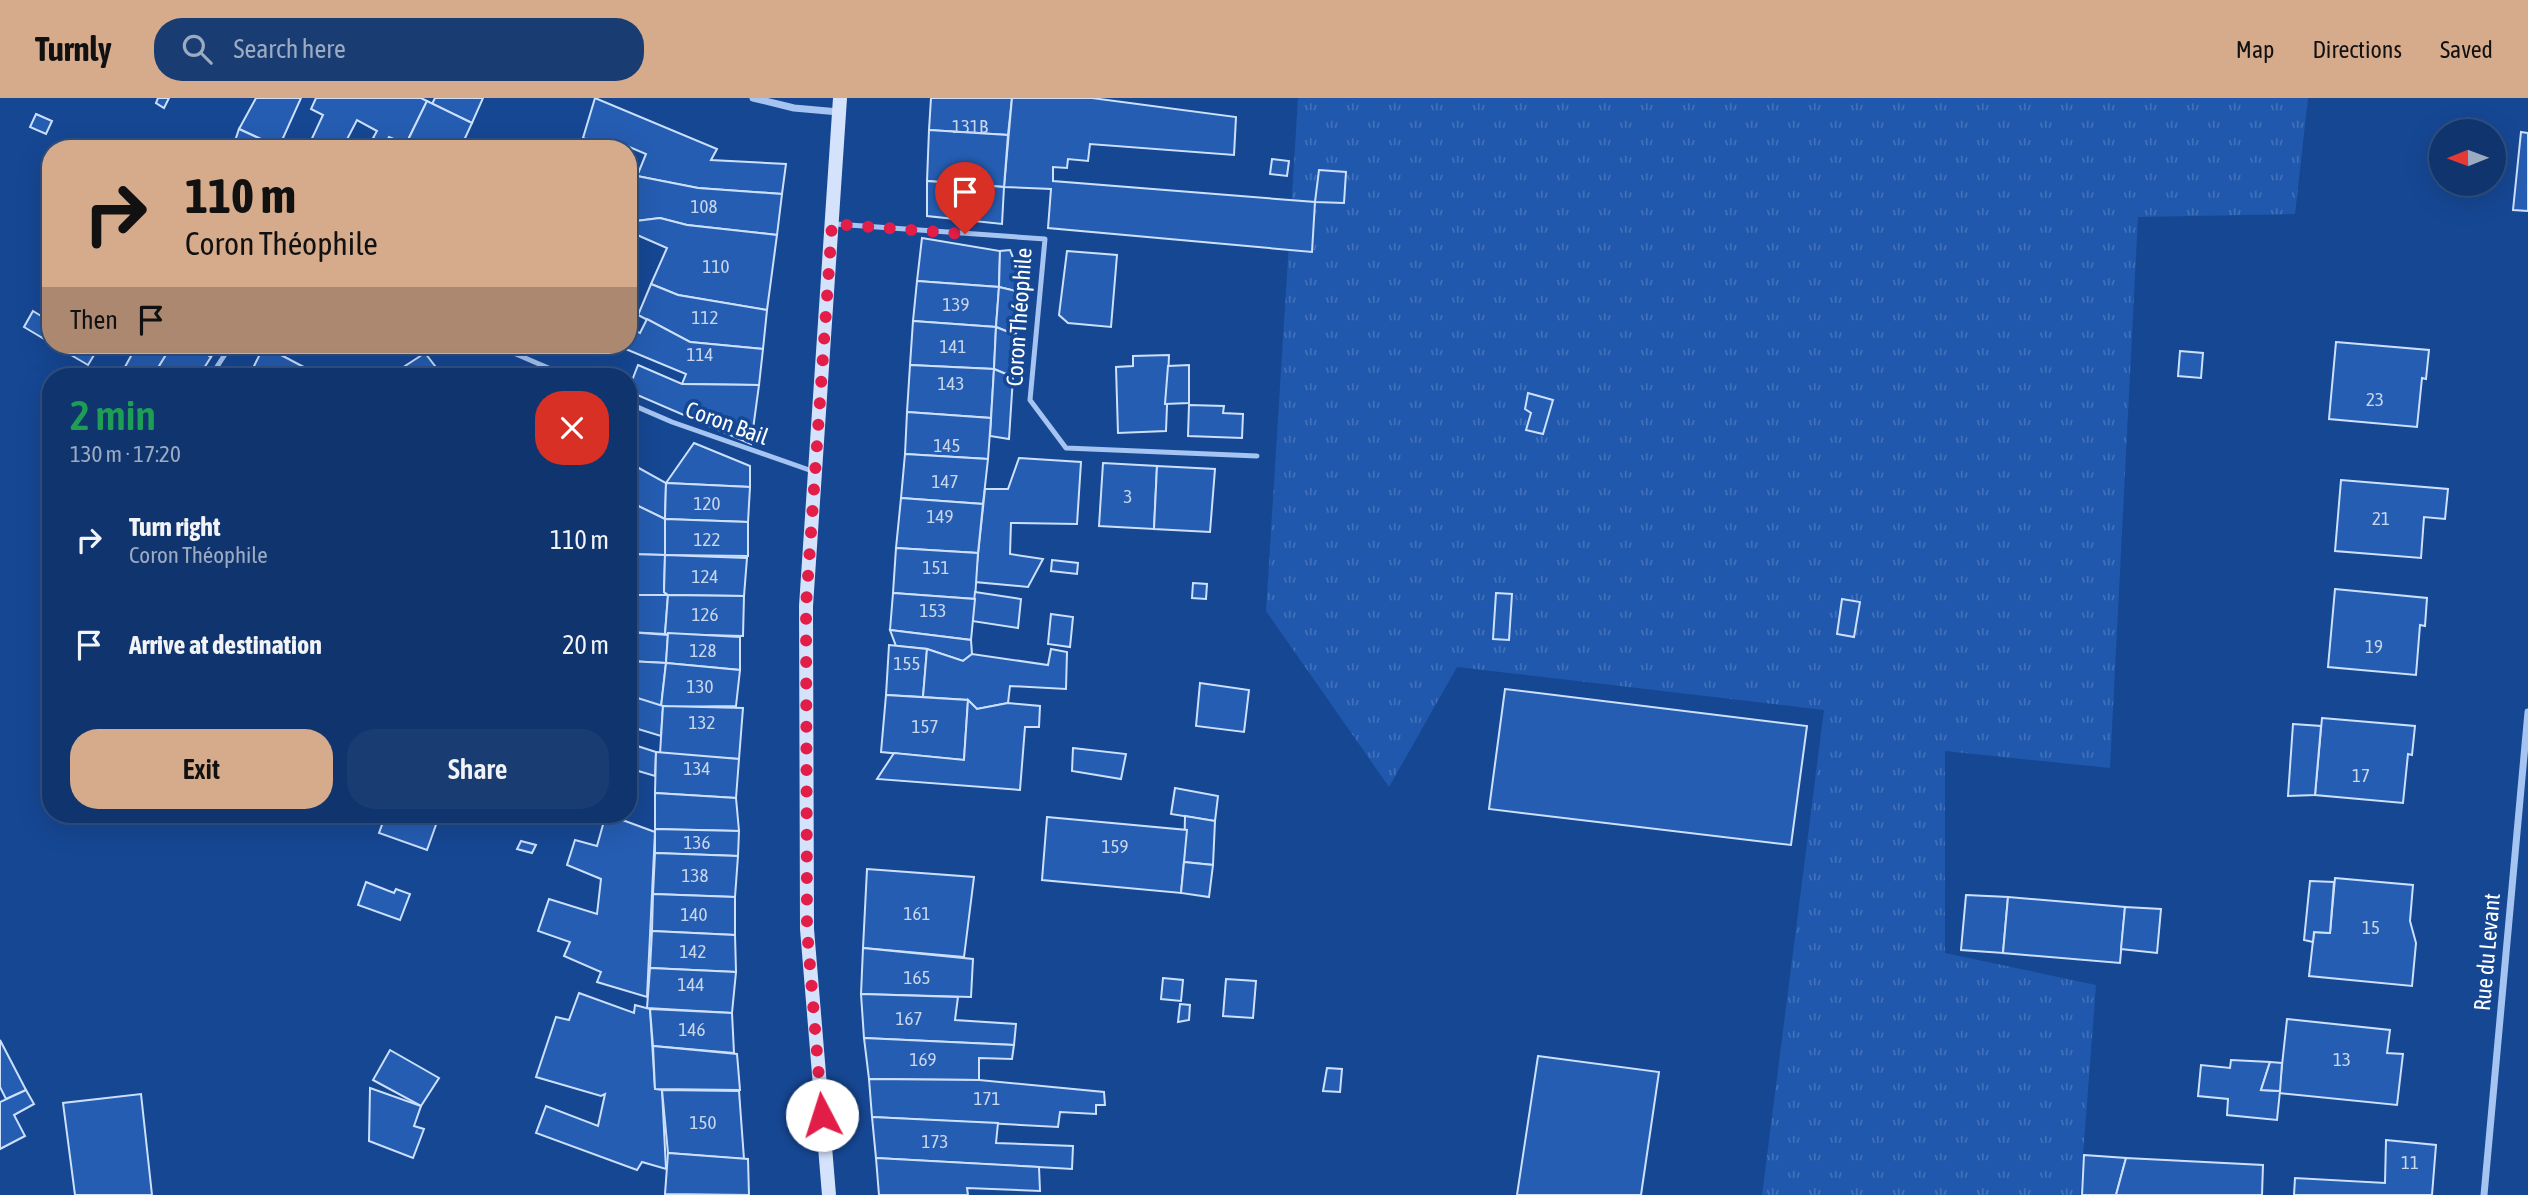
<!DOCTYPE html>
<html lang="en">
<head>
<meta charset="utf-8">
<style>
	:root { --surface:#10356e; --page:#193d73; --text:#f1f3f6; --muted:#9cabc2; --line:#305081; --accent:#d6ab8b }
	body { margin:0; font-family:"Asap Condensed",sans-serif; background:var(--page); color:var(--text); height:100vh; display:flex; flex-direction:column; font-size:26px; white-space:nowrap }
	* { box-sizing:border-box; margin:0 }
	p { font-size:23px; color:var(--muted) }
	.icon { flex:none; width:38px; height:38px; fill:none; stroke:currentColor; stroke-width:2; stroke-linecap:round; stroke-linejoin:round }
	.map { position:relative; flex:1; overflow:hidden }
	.details { position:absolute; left:42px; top:270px; width:595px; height:455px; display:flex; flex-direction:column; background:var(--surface); border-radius:28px; box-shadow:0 7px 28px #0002,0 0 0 2px var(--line) }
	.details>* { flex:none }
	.hud { position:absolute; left:42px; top:42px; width:595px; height:214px; border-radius:28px; box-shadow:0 7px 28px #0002,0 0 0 2px var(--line); background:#d6ab8b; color:#111; overflow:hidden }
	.needle { width:46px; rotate:269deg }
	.tools { position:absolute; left:2429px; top:21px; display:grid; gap:14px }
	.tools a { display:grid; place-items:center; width:77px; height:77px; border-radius:50%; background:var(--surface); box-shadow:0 7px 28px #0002,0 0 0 2px var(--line); font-size:35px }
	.pin { position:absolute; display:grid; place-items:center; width:60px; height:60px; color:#fff; margin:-72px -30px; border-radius:50% 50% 50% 0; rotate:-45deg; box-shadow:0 0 7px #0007 }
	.pin .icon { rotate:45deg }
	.me { position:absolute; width:77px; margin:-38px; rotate:355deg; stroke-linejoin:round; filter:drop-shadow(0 0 5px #0008) }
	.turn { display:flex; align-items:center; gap:24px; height:147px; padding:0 28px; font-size:32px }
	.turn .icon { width:91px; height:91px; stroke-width:2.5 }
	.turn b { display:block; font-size:49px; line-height:60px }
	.then { display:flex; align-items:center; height:66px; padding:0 28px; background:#0003; gap:14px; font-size:26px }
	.round { display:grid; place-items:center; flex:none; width:74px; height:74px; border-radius:28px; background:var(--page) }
	.overview { display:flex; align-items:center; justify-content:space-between; height:119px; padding:0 28px }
	h1 { font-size:42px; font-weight:600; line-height:52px; color:#1e9e55 }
	.action { display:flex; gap:14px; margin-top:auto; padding:14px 28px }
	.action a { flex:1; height:80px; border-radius:28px; background:var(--accent); color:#111; font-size:28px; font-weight:600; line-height:80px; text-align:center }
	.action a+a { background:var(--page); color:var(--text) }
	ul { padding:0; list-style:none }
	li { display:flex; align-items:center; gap:21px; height:105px; padding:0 28px }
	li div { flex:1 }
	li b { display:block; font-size:26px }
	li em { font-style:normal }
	header { display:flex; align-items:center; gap:42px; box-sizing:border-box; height:98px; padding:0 35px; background:var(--accent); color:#111 }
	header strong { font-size:33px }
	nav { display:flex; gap:38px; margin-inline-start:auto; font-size:24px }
	.search { width:490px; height:63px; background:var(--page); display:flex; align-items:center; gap:18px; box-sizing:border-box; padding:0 24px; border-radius:28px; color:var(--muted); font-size:26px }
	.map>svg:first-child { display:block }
	.grass { fill:url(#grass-tufts) }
	.building { fill:#255db2; stroke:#cce0fc; stroke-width:2 }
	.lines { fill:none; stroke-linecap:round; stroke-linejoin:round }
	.lane { stroke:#a5c4f1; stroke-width:5 }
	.street { stroke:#a5c4f1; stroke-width:7 }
	.secondary { stroke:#d4e3fb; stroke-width:14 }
	.route { stroke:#e11d48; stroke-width:12; stroke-dasharray:0 21.6 }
	.labels { text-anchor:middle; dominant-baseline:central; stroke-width:7; stroke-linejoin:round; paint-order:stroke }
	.number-label { font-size:19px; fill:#c8d6ec }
	.street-label { font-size:23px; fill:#fff; stroke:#164793 }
</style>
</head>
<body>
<header>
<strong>Turnly</strong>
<div class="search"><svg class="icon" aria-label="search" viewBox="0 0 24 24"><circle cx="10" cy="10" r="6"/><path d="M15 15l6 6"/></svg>Search here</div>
<nav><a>Map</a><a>Directions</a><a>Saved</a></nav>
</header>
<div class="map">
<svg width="2528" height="1097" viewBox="0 0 2528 1097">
	<defs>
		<pattern id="grass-tufts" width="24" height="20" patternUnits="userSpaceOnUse" patternTransform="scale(1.75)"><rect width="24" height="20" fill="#1f58ad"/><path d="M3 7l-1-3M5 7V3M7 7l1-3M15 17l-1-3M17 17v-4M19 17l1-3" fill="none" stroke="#4171b9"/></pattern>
	</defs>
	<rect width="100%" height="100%" fill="#164793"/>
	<polygon class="grass" points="1298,0 2308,0 2295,116 2138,119 2110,670 1945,653 1945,855 2096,887 2080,1097 1762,1097 1824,612 1457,569 1389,689 1266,513"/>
	<g class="building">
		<polygon points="158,0 169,0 164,10 156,5"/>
		<polygon points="256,0 301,0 279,49 239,31"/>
		<polygon points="316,0 421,0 427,3 406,46 389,39 385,46 373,40 377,33 357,22 342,51 307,51 323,17 311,11"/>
		<polygon points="435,0 483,0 472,25 432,6"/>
		<polygon points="595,0 717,51 711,62 786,66 782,96 698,90 637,78 646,56 613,42 608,51 583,40"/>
		<polygon points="931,0 1012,0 1008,37 929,32"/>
		<polygon points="1012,0 1092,0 1236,19 1234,57 1090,46 1088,63 1068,61 1067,70 1053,69 1053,83 1315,104 1312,154 1048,130 1051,91 1004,89"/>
		<polygon points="427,3 472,25 460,51 414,51 406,46"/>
		<polygon points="36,16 52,23 46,36 30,29"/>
		<polygon points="239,31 267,44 264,51 243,51 234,46"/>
		<polygon points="929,32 1008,37 1004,89 927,83"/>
		<polygon points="2521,34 2528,35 2528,113 2513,112"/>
		<polygon points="1272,61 1289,63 1287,78 1270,76"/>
		<polygon points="1319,72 1346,74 1344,105 1315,104"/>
		<polygon points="637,78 698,90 782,96 777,137 687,127 660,120 628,124 628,96"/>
		<polygon points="927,83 1004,89 1002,126 927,118"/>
		<polygon points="660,120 687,127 777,137 767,212 678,197 651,186 667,150 628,133 628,124"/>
		<polygon points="922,140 1000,153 999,189 917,183"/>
		<polygon points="1010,152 1021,180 1020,194 999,189 1000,153"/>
		<polygon points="1067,153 1117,157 1111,229 1068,225 1059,217"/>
		<polygon points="917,183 999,189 996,229 913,223"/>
		<polygon points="651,186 678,197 767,212 763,251 690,244 638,217"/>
		<polygon points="999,189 1020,194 1016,237 996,229"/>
		<polygon points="33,213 51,224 51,245 24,229"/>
		<polygon points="647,221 690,244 763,251 759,287 682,286 686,276 616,247 628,247 628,230 640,235"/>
		<polygon points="913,223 996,229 994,271 910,267"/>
		<polygon points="996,229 1016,237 1013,279 994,271"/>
		<polygon points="2336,244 2429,252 2426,281 2422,280 2417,329 2329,321"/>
		<polygon points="54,247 89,247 97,252 88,267"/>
		<polygon points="137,247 172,247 153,278 120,278"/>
		<polygon points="172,247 192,247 211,259 199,278 153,278"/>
		<polygon points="192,247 219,247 211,259"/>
		<polygon points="264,248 317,276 272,278 254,268"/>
		<polygon points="2180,253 2203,255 2201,280 2178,278"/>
		<polygon points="425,255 435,268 421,278 412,278 405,268"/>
		<polygon points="1169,257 1166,333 1118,335 1116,269 1133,268 1133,258"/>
		<polygon points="638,267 682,286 759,287 751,346 628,293"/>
		<polygon points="910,267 994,271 991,320 907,314"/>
		<polygon points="1189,267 1189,305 1165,306 1168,268"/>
		<polygon points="994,271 1013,279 1009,341 990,338"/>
		<polygon points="1528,295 1553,302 1543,336 1526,332 1531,315 1525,311"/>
		<polygon points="1189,307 1224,308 1223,315 1243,316 1242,340 1188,338"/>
		<polygon points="907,314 991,320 988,361 905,356"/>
		<polygon points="694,345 750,368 750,389 666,385"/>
		<polygon points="905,356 988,361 983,406 901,400"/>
		<polygon points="1019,360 1081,364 1077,426 1011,425 1010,456 1043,461 1028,489 975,484 985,391 1008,391"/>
		<polygon points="628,364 666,385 665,421 628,403"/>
		<polygon points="1103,365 1157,368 1154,431 1099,428"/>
		<polygon points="1157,368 1215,371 1210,434 1154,431"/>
		<polygon points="2341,382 2448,391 2445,421 2424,419 2421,460 2335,453"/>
		<polygon points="666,385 750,389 748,424 665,421"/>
		<polygon points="901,400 983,406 978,455 896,450"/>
		<polygon points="628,403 665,421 665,457 628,456"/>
		<polygon points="665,421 748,424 748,458 665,457"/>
		<polygon points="896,450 978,455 975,501 893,495"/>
		<polygon points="628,456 665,457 664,494 668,497 628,497"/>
		<polygon points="665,457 747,460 744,498 668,497 664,494"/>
		<polygon points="1052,462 1078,465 1077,476 1051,473"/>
		<polygon points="1193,485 1207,486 1206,501 1192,500"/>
		<polygon points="2335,491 2427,500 2425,528 2420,527 2416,577 2328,569"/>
		<polygon points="975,494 1021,501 1018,530 972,523"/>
		<polygon points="893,495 975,501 971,542 890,532"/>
		<polygon points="1496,495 1512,496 1509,542 1493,541"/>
		<polygon points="628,497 668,497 665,536 628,534"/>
		<polygon points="668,497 744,498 743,538 665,536"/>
		<polygon points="1842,501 1860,504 1854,539 1837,536"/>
		<polygon points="1051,516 1073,519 1070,549 1048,546"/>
		<polygon points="890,532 971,542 972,556 963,563 927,551 896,548"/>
		<polygon points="628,534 668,537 666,565 628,563"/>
		<polygon points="668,535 740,539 740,572 666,565"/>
		<polygon points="889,547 927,551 923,599 886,597"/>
		<polygon points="927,551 963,563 972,556 1048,567 1051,551 1067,554 1066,591 1010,588 1008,605 977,611 968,602 923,599"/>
		<polygon points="628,563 666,565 661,609 628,597"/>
		<polygon points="666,565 740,572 736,608 661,609"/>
		<polygon points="1200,585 1249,592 1244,634 1196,628"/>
		<polygon points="1505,591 1807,628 1791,747 1489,711"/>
		<polygon points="628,597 663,608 661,638 628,628"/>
		<polygon points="886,597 968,602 964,662 881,654"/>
		<polygon points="968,602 977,611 1008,605 1040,608 1039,629 1025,629 1020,692 877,681 894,655 964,662"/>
		<polygon points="663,608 743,610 739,661 660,656"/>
		<polygon points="2322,620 2415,628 2412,657 2408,656 2403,705 2315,697"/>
		<polygon points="2293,626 2321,628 2315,697 2288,698"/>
		<polygon points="628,645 656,654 655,678 628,670"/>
		<polygon points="1073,650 1126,656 1121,681 1072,673"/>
		<polygon points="656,654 739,661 736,700 655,695"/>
		<polygon points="1175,690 1218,698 1215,723 1171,716"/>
		<polygon points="655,695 736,700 739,733 655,731"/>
		<polygon points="386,716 411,716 437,724 427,752 379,735"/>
		<polygon points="411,716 440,716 437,724"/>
		<polygon points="606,716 655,734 647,899 597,884 601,874 564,858 570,844 538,833 549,801 597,816 601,781 567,767 575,742 597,748"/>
		<polygon points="1185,718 1215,723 1213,767 1184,764"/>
		<polygon points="1047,719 1187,732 1181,795 1042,782"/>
		<polygon points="655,731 739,733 738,758 655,755"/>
		<polygon points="521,743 536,747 532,755 517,751"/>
		<polygon points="655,755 738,758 735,799 653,796"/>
		<polygon points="1184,764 1213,767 1209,799 1181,795"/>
		<polygon points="867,771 974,779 964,859 863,850"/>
		<polygon points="2335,780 2413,787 2410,823 2416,845 2412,888 2309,878 2314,834 2330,835"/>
		<polygon points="2310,783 2334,784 2330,835 2314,834 2313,844 2304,842"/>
		<polygon points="366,784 394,795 396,791 410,796 400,822 358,807"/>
		<polygon points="653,796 735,799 735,837 652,833"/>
		<polygon points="1966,797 2008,799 2003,855 1961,852"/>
		<polygon points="2008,799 2125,809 2120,865 2003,855"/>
		<polygon points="2125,809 2161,811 2157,855 2121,851"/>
		<polygon points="652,833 735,837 736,874 650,870"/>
		<polygon points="863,850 973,861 971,899 861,896"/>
		<polygon points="650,870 736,874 732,915 647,910"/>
		<polygon points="1163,880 1183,882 1181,903 1161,901"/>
		<polygon points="1226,881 1256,883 1253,920 1223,918"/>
		<polygon points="579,895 634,915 635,907 650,911 655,991 662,992 666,1071 642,1064 637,1072 536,1035 546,1008 598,1028 605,996 601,998 536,979 556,919 569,922"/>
		<polygon points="861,896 958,899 955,922 1016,926 1014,947 864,940"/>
		<polygon points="1180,906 1190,907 1189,922 1178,924"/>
		<polygon points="650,911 732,915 734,955 653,948"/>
		<polygon points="2287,921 2390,932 2387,955 2403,956 2397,1007 2279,995"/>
		<polygon points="864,940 1014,947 1012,961 979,960 979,982 869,981"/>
		<polygon points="0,942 26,992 6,1001 0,989"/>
		<polygon points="653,948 737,956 740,992 655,991"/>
		<polygon points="390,952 439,980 421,1008 373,982"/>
		<polygon points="1538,958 1659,974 1641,1097 1517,1097"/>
		<polygon points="2231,962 2270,964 2261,992 2280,993 2277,1022 2227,1017 2228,1001 2198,998 2201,967 2230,970"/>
		<polygon points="2270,964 2282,965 2280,993 2261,992"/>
		<polygon points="1327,970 1342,971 1340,994 1323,993"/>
		<polygon points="869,981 979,982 1104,994 1105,1007 1096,1007 1096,1016 1060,1014 1058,1029 872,1019"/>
		<polygon points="370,990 421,1008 414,1028 424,1031 413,1060 369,1043"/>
		<polygon points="26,992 34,1006 14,1017 25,1038 0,1051 0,1004"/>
		<polygon points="662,992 739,993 744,1061 668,1055"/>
		<polygon points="141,996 152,1097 75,1097 63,1005"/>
		<polygon points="872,1019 998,1025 996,1045 1073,1048 1072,1071 876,1060"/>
		<polygon points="2386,1042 2436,1047 2432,1097 2294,1097 2295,1080 2385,1085"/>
		<polygon points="668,1055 748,1061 749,1097 665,1096"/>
		<polygon points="2084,1057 2126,1060 2116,1097 2082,1097"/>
		<polygon points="876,1060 1039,1069 1040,1093 967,1090 968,1097 879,1097"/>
		<polygon points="2126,1060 2263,1067 2262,1097 2116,1097"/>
	</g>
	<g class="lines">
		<g class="lane">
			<polyline points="835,126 1045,141 1030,302 1066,350 1257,358"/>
			<polyline points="495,247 567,278"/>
			<polyline points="211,278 231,247"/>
			<polyline points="628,305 672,324 815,374"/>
		</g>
		<g class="street">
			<polyline points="753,0 794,10 839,14"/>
			<polyline points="2484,1097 2528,614"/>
		</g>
		<polyline class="secondary" points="829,1097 807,831 806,508 840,0"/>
	</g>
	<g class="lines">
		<polyline class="route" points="822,1017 807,831 806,508 832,126 965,136"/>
	</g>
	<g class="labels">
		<g class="number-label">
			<text x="970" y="28">131B</text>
			<text x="704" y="108">108</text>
			<text x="716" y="168">110</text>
			<text x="956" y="206">139</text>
			<text x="705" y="219">112</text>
			<text x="953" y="248">141</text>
			<text x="700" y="256">114</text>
			<text x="951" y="285">143</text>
			<text x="2375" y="301">23</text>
			<text x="947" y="347">145</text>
			<text x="945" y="383">147</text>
			<text x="1128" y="398">3</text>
			<text x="707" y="405">120</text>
			<text x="940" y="418">149</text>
			<text x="2381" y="420">21</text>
			<text x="707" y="441">122</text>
			<text x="936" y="469">151</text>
			<text x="705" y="478">124</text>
			<text x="933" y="512">153</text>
			<text x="705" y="516">126</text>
			<text x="2374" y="548">19</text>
			<text x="703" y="552">128</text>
			<text x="907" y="565">155</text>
			<text x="700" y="588">130</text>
			<text x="702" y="624">132</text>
			<text x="925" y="628">157</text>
			<text x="697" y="670">134</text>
			<text x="2361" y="677">17</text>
			<text x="697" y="744">136</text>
			<text x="1115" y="748">159</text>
			<text x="695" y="777">138</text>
			<text x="917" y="815">161</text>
			<text x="694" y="816">140</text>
			<text x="2371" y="829">15</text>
			<text x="693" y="853">142</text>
			<text x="917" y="879">165</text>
			<text x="691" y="886">144</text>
			<text x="909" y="920">167</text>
			<text x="692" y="931">146</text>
			<text x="923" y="961">169</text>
			<text x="2342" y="961">13</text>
			<text x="987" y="1000">171</text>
			<text x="703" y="1024">150</text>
			<text x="935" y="1043">173</text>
			<text x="2410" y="1064">11</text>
		</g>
		<g class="street-label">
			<text transform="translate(1019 219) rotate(-86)">Coron Théophile</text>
			<text transform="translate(727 325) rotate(20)">Coron Bail</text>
			<text transform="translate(2487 854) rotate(-85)">Rue du Levant</text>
		</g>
	</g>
</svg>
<div class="tools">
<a><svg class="needle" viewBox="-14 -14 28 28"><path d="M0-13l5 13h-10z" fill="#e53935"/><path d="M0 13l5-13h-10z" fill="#9cabc2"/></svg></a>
</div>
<div class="pin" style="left:965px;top:136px;background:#d93025"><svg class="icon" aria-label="arrive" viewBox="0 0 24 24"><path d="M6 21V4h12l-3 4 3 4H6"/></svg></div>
<svg class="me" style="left:822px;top:1017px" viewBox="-20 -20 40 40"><circle r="19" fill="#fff"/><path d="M0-13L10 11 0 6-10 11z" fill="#e11d48"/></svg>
<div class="hud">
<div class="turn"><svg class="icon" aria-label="right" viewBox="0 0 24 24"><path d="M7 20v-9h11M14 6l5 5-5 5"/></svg><div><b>110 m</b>Coron Théophile</div></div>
<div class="then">Then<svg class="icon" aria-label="arrive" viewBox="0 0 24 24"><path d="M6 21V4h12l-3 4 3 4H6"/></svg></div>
</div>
<section class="details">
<div class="overview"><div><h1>2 min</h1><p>130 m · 17:20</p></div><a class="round" style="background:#d93025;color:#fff"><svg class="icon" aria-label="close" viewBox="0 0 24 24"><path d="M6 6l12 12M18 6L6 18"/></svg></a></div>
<ul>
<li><svg class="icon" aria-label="right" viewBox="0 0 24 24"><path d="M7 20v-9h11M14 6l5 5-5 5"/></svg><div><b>Turn right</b><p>Coron Théophile</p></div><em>110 m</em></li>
<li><svg class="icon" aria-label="arrive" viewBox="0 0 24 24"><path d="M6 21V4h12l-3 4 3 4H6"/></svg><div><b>Arrive at destination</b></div><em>20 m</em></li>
</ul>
<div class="action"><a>Exit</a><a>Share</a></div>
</section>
</div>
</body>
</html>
